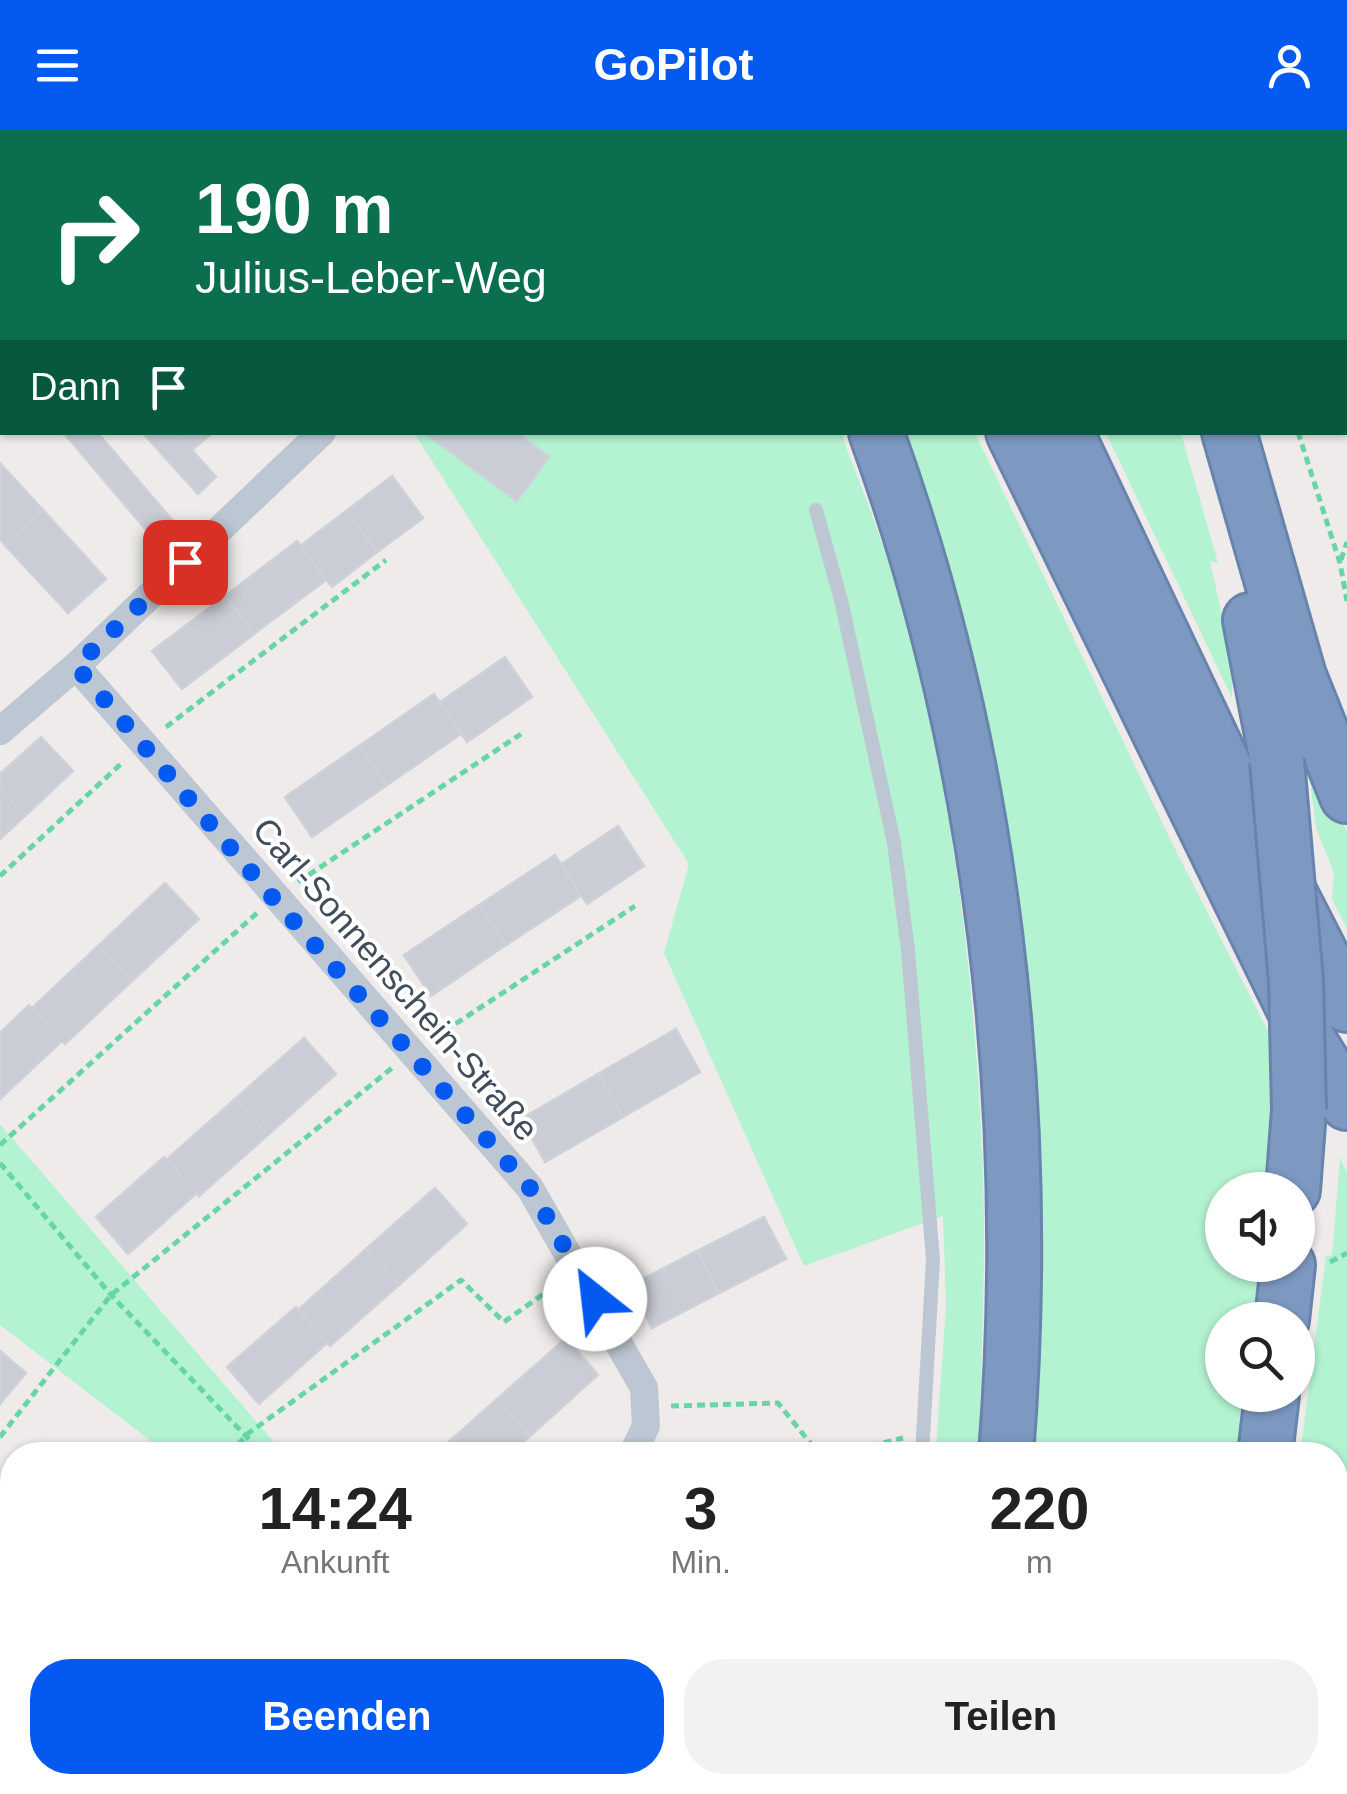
<!DOCTYPE html>
<html lang="de">
<head>
<meta charset="utf-8">
<style>
	:root { --surface:#fff; --page:#f2f2f2; --text:#222; --muted:#767676; --accent:#045af0 }
	body { margin:0; font-family:Helvetica,sans-serif; background:var(--page); color:var(--text); height:100vh; display:flex; flex-direction:column; font-size:38px; white-space:nowrap }
	* { box-sizing:border-box; margin:0 }
	p { font-size:32px; color:var(--muted) }
	.icon { flex:none; width:55px; height:55px; fill:none; stroke:currentColor; stroke-width:2; stroke-linecap:round; stroke-linejoin:round }
	.map { position:relative; flex:1; overflow:hidden }
	.side { position:absolute; left:0px; top:1312px; width:1348px; height:352px; display:flex; flex-direction:column; background:var(--surface); border-radius:40px 40px 0 0; box-shadow:0 2px 8px #0004 }
	.side>* { flex:none }
	.guide { position:absolute; left:0px; top:0px; width:1348px; height:305px; box-shadow:0 2px 8px #0004; background:#0b6e4f; color:#fff; overflow:hidden }
	.buttons { position:absolute; left:1205px; top:1042px; display:grid; gap:20px }
	.buttons a { display:grid; place-items:center; width:110px; height:110px; border-radius:50%; background:var(--surface); box-shadow:0 2px 8px #0004; font-size:50px }
	.pin { position:absolute; display:grid; place-items:center; width:85px; height:85px; color:#fff; margin:-42px; border-radius:20px; box-shadow:0 5px 15px #0006 }
	.me { position:absolute; width:110px; margin:-55px; rotate:331deg; stroke-linejoin:round; filter:drop-shadow(0 0 8px #0008) }
	.turn { display:flex; align-items:center; gap:35px; height:210px; padding:0 30px; font-size:45px }
	.turn .icon { width:130px; height:130px; stroke-width:2.5 }
	.turn b { display:block; font-size:70px; line-height:85px }
	.then { display:flex; align-items:center; height:95px; padding:0 30px; background:#0003; gap:20px; font-size:38px }
	.eta { display:flex; justify-content:space-evenly; align-items:center; height:170px; text-align:center }
	.eta b { font-size:60px; font-weight:600; line-height:70px }
	.cta { display:flex; gap:20px; margin-top:auto; padding:20px 30px }
	.cta a { flex:1; height:115px; border-radius:40px; background:var(--accent); color:#fff; font-size:40px; font-weight:600; line-height:115px; text-align:center }
	.cta a+a { background:var(--page); color:var(--text) }
	header { display:flex; justify-content:space-between; align-items:center; height:130px; padding:0 30px; background:var(--accent); color:#fff; font-size:45px; font-weight:600 }
	.map>svg:first-child { display:block }
	.green { fill:#b3f3d1 }
	.building { fill:#cacdd5; stroke:#cfd1d9; stroke-width:2.5 }
	.lines { fill:none; stroke-linecap:round; stroke-linejoin:round }
	.highway-casing { stroke:#6884ad; stroke-width:58 }
	.path { stroke:#68d5a7; stroke-width:5; stroke-dasharray:8 5; stroke-linecap:butt }
	.lane { stroke:#bdc7d3; stroke-width:14 }
	.street { stroke:#bdc7d3; stroke-width:28 }
	.highway { stroke:#7d99c1; stroke-width:52 }
	.highway-bridge-casing { stroke:#6884ad; stroke-width:58; stroke-linecap:butt }
	.highway-bridge { stroke:#7d99c1; stroke-width:52 }
	.route { stroke:#045af0; stroke-width:18; stroke-dasharray:0 32.4 }
	.labels { text-anchor:middle; dominant-baseline:central; stroke-width:8; stroke-linejoin:round; paint-order:stroke }
	.street-label { font-size:35px; fill:#424d5b; stroke:#fff }
</style>
</head>
<body>
<header><svg class="icon" aria-label="menu" viewBox="0 0 24 24"><path d="M4 6h16M4 12h16M4 18h16"/></svg>GoPilot<svg class="icon" aria-label="person" viewBox="0 0 24 24"><circle cx="12" cy="8" r="4"/><path d="M4 21q1-7 8-7t8 7"/></svg></header>
<div class="map">
<svg width="1347" height="1664" viewBox="0 0 1347 1664">
	<rect width="100%" height="100%" fill="#efebeb"/>
	<g class="green">
		<polygon points="0,0 124,2 2,2 0,235"/>
		<path d="M418 302 841 303C857 347 876 392 890 438 948 626 973 826 982 1021 987 1122 981 1224 979 1325H920L936 1318 946 1175 943 1086 804 1136 664 823 689 734 416 306Z"/>
		<polygon points="902,303 975,303 1172,713 1270,905 1277,1060 1222,1060 1222,1135 1271,1135 1266,1190 1222,1190 1222,1265 1255,1265 1244,1325 1028,1325 1037,1151"/>
		<polygon points="1106,303 1181,303 1218,433 1210,431 1237,554 1232,544 1232,568"/>
		<polygon points="1315,624 1347,702 1347,799 1332,769 1334,743 1316,698 1307,626"/>
		<polygon points="0,994 285,1325 169,1325 0,1195"/>
		<polygon points="1340,1028 1347,1042 1347,1664 1212,1664 1217,1653 1335,1652 1335,1325 1300,1325 1326,1126 1332,1125"/>
		<polygon points="501,1652 931,1653 928,1664 491,1664"/>
		<polygon points="984,1653 1158,1653 1154,1664 981,1664"/>
	</g>
	<g class="building">
		<polygon points="299,0 361,0 362,2 295,2"/>
		<polygon points="63,302 97,302 173,391 153,408"/>
		<polygon points="142,302 176,302 216,347 198,364"/>
		<polygon points="176,302 210,302 211,304 192,320"/>
		<polygon points="423,302 516,302 549,327 517,371"/>
		<polygon points="0,333 43,380 5,415 0,409"/>
		<polygon points="392,346 423,388 377,422 346,381"/>
		<polygon points="43,380 106,449 68,483 5,415"/>
		<polygon points="346,381 377,422 332,457 300,416"/>
		<polygon points="297,411 326,450 254,504 225,466"/>
		<polygon points="225,466 254,504 182,559 152,521"/>
		<polygon points="505,527 532,567 467,612 440,572"/>
		<polygon points="434,564 461,604 387,655 359,616"/>
		<polygon points="41,607 73,641 25,686 0,658 0,644"/>
		<polygon points="359,616 387,655 312,707 285,667"/>
		<polygon points="0,658 25,686 0,709"/>
		<polygon points="618,696 644,736 587,774 561,734"/>
		<polygon points="555,725 581,766 506,815 479,775"/>
		<polygon points="165,753 199,789 132,851 98,816"/>
		<polygon points="479,775 506,815 431,866 404,825"/>
		<polygon points="98,816 132,851 65,914 32,878"/>
		<polygon points="29,875 62,911 0,969 0,903"/>
		<polygon points="676,899 700,942 623,987 598,944"/>
		<polygon points="304,908 336,944 268,1005 235,969"/>
		<polygon points="598,944 623,987 545,1032 521,989"/>
		<polygon points="235,969 268,1005 199,1066 167,1029"/>
		<polygon points="164,1027 197,1063 128,1124 96,1087"/>
		<polygon points="435,1058 467,1094 399,1155 366,1119"/>
		<polygon points="764,1087 786,1129 719,1163 697,1121"/>
		<polygon points="366,1119 399,1155 330,1216 298,1180"/>
		<polygon points="697,1121 719,1163 652,1198 631,1155"/>
		<polygon points="296,1177 327,1213 259,1274 227,1237"/>
		<polygon points="566,1208 598,1245 530,1306 497,1269"/>
		<polygon points="0,1221 26,1243 0,1274"/>
		<polygon points="497,1269 530,1306 508,1325 434,1325"/>
		<polygon points="756,1314 762,1325 736,1325"/>
		<polygon points="12,1477 12,1561 2,1575 0,1494"/>
		<polygon points="121,1652 182,1652 174,1664 122,1664 116,1660"/>
		<polygon points="376,1652 419,1652 432,1664 365,1664"/>
		<polygon points="419,1652 445,1652 434,1664"/>
	</g>
	<g class="lines">
		<g class="highway-casing">
			<g id="highway">
				<polyline points="744,0 745,2"/>
				<polyline points="853,0 855,2"/>
				<polyline points="911,0 912,2"/>
				<polyline points="1092,0 1094,2"/>
				<path d="M876 302C994 627 1033 981 1006 1325"/>
				<polyline points="1013,302 1311,914 1347,973"/>
				<polyline points="1066,302 1222,631 1347,875"/>
				<polyline points="1229,302 1299,546 1347,666"/>
				<polyline points="1250,490 1277,631"/>
				<polyline points="1293,1060 1299,980"/>
				<polyline points="1282,1190 1288,1135"/>
				<polyline points="1265,1325 1272,1265"/>
				<polyline points="958,1664 961,1652"/>
				<polyline points="1175,1664 1179,1652"/>
			</g>
		</g>
		<g class="path">
			<polyline points="172,0 175,2"/>
			<polyline points="1186,0 1187,2"/>
			<polyline points="94,2 96,0"/>
			<polyline points="0,57 2,57"/>
			<polyline points="0,178 2,176"/>
			<polyline points="0,278 2,276"/>
			<polyline points="1298,302 1340,433 1347,471"/>
			<polyline points="1341,430 1347,412"/>
			<polyline points="166,597 386,430"/>
			<polyline points="0,746 123,632"/>
			<polyline points="298,752 521,604"/>
			<polyline points="434,908 635,776"/>
			<polyline points="0,1015 257,783"/>
			<polyline points="0,1033 111,1165 264,1325"/>
			<polyline points="1330,1132 1347,1123"/>
			<polyline points="671,1276 778,1273 820,1325"/>
			<polyline points="0,1307 111,1165 392,938"/>
			<polyline points="230,1325 246,1305 461,1150 504,1192 556,1155"/>
			<polyline points="833,1325 903,1308"/>
			<polyline points="593,1652 601,1664"/>
			<polyline points="479,1664 490,1652"/>
		</g>
		<g class="lane">
			<polyline points="816,380 841,470 894,713 908,820 933,1130 922,1325"/>
			<polyline points="874,1664 876,1652"/>
		</g>
		<g class="street">
			<polyline points="482,0 482,2"/>
			<polyline points="1283,0 1287,2"/>
			<polyline points="1345,45 1347,46"/>
			<polyline points="76,536 530,1058 644,1258 646,1296 632,1325"/>
			<polyline points="0,601 76,536 322,302"/>
			<polyline points="0,1624 12,1633"/>
			<polyline points="39,1652 56,1664"/>
			<polyline points="278,1664 289,1652"/>
		</g>
		<use href="#highway" class="highway"/>
		<g class="highway-bridge-casing">
			<polyline id="highway-bridge" points="1277,631 1296,851 1299,980"/>
		</g>
		<use href="#highway-bridge" class="highway-bridge"/>
	</g>
	<g class="lines">
		<polyline class="route" points="185,432 76,536 273,768 530,1058 595,1169"/>
	</g>
	<g class="labels">
		<g class="street-label">
			<text transform="translate(396 849) rotate(49)">Carl-Sonnenschein-Straße</text>
		</g>
	</g>
</svg>
<div class="buttons">
<a><svg class="icon" aria-label="sound" viewBox="0 0 24 24"><path d="M4 9h4l5-4v14l-5-4H4zM17 9q2 3 0 6"/></svg></a>
<a><svg class="icon" aria-label="search" viewBox="0 0 24 24"><circle cx="10" cy="10" r="6"/><path d="M15 15l6 6"/></svg></a>
</div>
<div class="pin" style="left:185px;top:432px;background:#d93025"><svg class="icon" aria-label="arrive" viewBox="0 0 24 24"><path d="M6 21V4h12l-3 4 3 4H6"/></svg></div>
<svg class="me" style="left:595px;top:1169px" viewBox="-20 -20 40 40"><circle r="19" fill="#fff"/><path d="M0-13L10 11 0 6-10 11z" fill="#045af0"/></svg>
<div class="guide">
<div class="turn"><svg class="icon" aria-label="right" viewBox="0 0 24 24"><path d="M7 20v-9h11M14 6l5 5-5 5"/></svg><div><b>190 m</b>Julius-Leber-Weg</div></div>
<div class="then">Dann<svg class="icon" aria-label="arrive" viewBox="0 0 24 24"><path d="M6 21V4h12l-3 4 3 4H6"/></svg></div>
</div>
<section class="side">
<div class="eta">
<div><b>14:24</b><p>Ankunft</p></div>
<div><b>3</b><p>Min.</p></div>
<div><b>220</b><p>m</p></div>
</div>
<div class="cta"><a>Beenden</a><a>Teilen</a></div>
</section>
</div>
</body>
</html>
